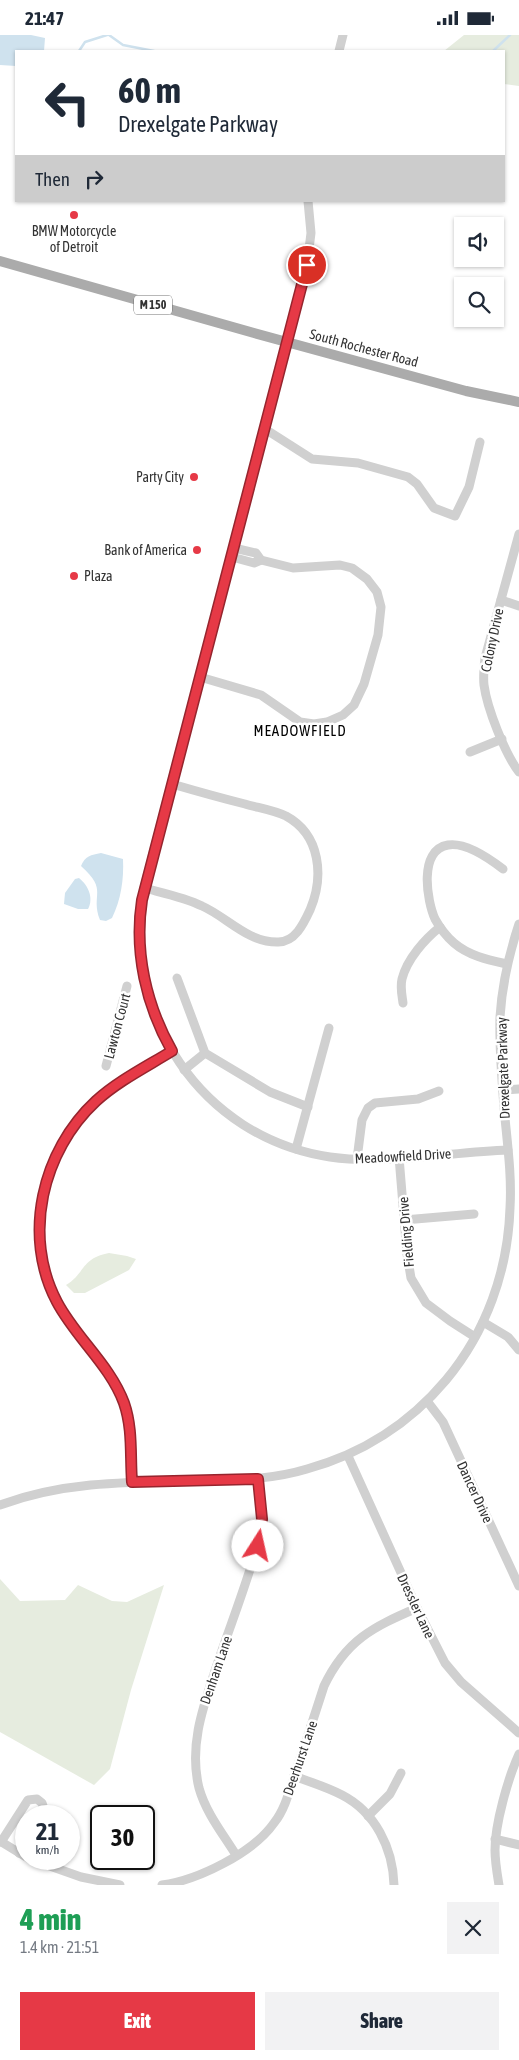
<!DOCTYPE html>
<html lang="en">
<head>
<meta charset="utf-8">
<style>
	:root { --surface:#fff; --page:#f2f2f3; --text:#1f2937; --muted:#747a83; --accent:#e63946 }
	body { margin:0; font-family:"Asap Condensed",sans-serif; background:var(--page); color:var(--text); height:100vh; display:flex; flex-direction:column; font-size:19px; white-space:nowrap }
	* { box-sizing:border-box; margin:0 }
	p { font-size:16px; color:var(--muted) }
	.icon { flex:none; width:28px; height:28px; fill:none; stroke:currentColor; stroke-width:2; stroke-linecap:round; stroke-linejoin:round }
	.map { position:relative; height:1850px; overflow:hidden }
	.details { display:flex; flex-direction:column; background:var(--surface); flex:1 }
	.details>* { flex:none }
	.banner { position:absolute; left:15px; top:15px; width:490px; height:152px; border-radius:0px; box-shadow:0 1px 4px #0004; background:#fff; color:var(--text); overflow:hidden }
	.tools { position:absolute; left:454px; top:182px; display:grid; gap:10px }
	.tools a { display:grid; place-items:center; width:50px; height:50px; border-radius:0px; background:var(--surface); box-shadow:0 1px 4px #0004; font-size:25px }
	.speed { position:absolute; left:15px; top:1770px; display:flex; gap:10px; font-size:25px; font-weight:700; text-align:center }
	.speed>* { display:grid; place-content:center; width:65px; height:65px; border-radius:50%; background:var(--surface); box-shadow:0 1px 4px #0004; line-height:1 }
	.speed small { font-size:12px; font-weight:400 }
	.speed .limit { border:2px solid #111; border-radius:8px; background:#fff; color:#111 }
	.pin { position:absolute; display:grid; place-items:center; width:42px; height:42px; color:#fff; margin:-21px; border:2px solid #fff; border-radius:50%; box-shadow:0 1px 5px #0007 }
	.me { position:absolute; width:55px; margin:-28px; rotate:10deg; stroke-linejoin:round; filter:drop-shadow(0 0 4px #0008) }
	.turn { display:flex; align-items:center; gap:18px; height:105px; padding:0 20px; font-size:22px }
	.turn .icon { width:65px; height:65px; stroke-width:2.5 }
	.turn b { display:block; font-size:35px; line-height:42px }
	.then { display:flex; align-items:center; height:48px; padding:0 20px; background:#0003; gap:10px; font-size:19px }
	.round { display:grid; place-items:center; flex:none; width:52px; height:52px; border-radius:0px; background:var(--page) }
	.summary { display:flex; align-items:center; justify-content:space-between; height:85px; padding:0 20px }
	h1 { font-size:30px; font-weight:800; line-height:38px; color:#1e9e55 }
	.cta { display:flex; gap:10px; margin-top:auto; padding:10px 20px }
	.cta a { flex:1; height:58px; border-radius:0px; background:var(--accent); color:#fff; font-size:20px; font-weight:800; line-height:58px; text-align:center }
	.cta a+a { background:var(--page); color:var(--text) }
	.status { display:flex; justify-content:space-between; align-items:center; height:35px; padding:0 25px; background:var(--surface); direction:ltr }
	.status svg { height:14px; fill:currentColor }
	.map>svg:first-child { display:block }
	.green { fill:#e6ecdf }
	.water { fill:#cfe2ee }
	.lines { fill:none; stroke-linecap:round; stroke-linejoin:round }
	.stream { stroke:#cfe2ee; stroke-width:2.5 }
	.minor { stroke:#d0d0d0; stroke-width:9 }
	.major { stroke:#ababab; stroke-width:10 }
	.route-casing { stroke:#96252e; stroke-width:12 }
	.route { stroke:#e63946; stroke-width:9 }
	.poi-dot { fill:#e63946; stroke:#fff; stroke-width:2 }
	.labels { text-anchor:middle; dominant-baseline:central; stroke-width:5; stroke-linejoin:round; paint-order:stroke }
	.shield { fill:#fff; stroke:#707070; stroke-width:1 }
	.shield-label { font-size:12px; font-weight:bold; fill:#333 }
	.poi-label { font-size:14px; fill:#333; stroke:#fff; text-anchor:end }
	.street-label { font-size:14px; fill:#333; stroke:#fff }
	.neighbourhood-label { font-size:15px; letter-spacing:1px; fill:#000; stroke:#fff }
</style>
</head>
<body>
<div class="status"><b>21:47</b><svg viewBox="0 0 49 12"><path d="M0 12V9h3v3zM5 12V6h3v6zM10 12V3h3v9zM15 12V0h3v12zM26 1h20v11H26zM47 4h2v5h-2z"/></svg></div>
<div class="map">
<svg width="519" height="1850" viewBox="0 0 519 1850">
	<rect width="100%" height="100%" fill="#fff"/>
	<g class="green">
		<polygon points="464,0 519,0 519,51 504,49 504,16 444,16"/>
		<path d="M109 1218 127 1221 136 1224 129 1235 85 1258H74L66 1250C85 1239 81 1223 109 1218Z"/>
		<polygon points="0,1544 20,1566 65,1565 78,1550 112,1566 127,1567 164,1550 131,1655 110,1734 94,1750 0,1697"/>
	</g>
	<g class="water">
		<polygon points="0,0 31,0 45,3 44,16 16,16 16,31 0,30"/>
		<path d="M101 818 123 824C124 844 121 865 112 883L106 886 100 885C90 859 109 856 81 831 85 821 91 820 101 818Z"/>
		<path d="M79 843C88 850 94 863 88 874H78L64 869 65 858 75 844Z"/>
	</g>
	<g class="lines">
		<g class="stream">
			<polyline points="109,0 123,10 154,16"/>
			<polyline points="79,16 85,7 107,0"/>
			<polyline points="493,16 510,0"/>
		</g>
		<g class="minor">
			<polyline points="339,16 343,0"/>
			<path d="M308 166 311 198 307 230 144 853C120 979 201 1103 330 1122 386 1130 451 1117 508 1115"/>
			<polyline points="265,394 312,424 358,428 408,442 417,449 434,473 455,481 469,452 480,407"/>
			<path d="M519 499 485 623C484 632 483 641 484 650 487 673 505 719 519 737"/>
			<polyline points="232,522 254,528 261,525"/>
			<polyline points="501,565 519,571"/>
			<polyline points="200,642 261,660 300,687 314,689 327,687 343,680 354,670 364,649 378,600 381,572 377,557 367,544 352,533 340,530 293,533 261,525 256,518 234,513"/>
			<polyline points="470,717 502,704"/>
			<path d="M503 834C490 824 465 807 448 810 418 815 427 866 435 884 440 893 447 902 454 908 469 921 489 925 507 929"/>
			<path d="M144 853C163 858 184 862 202 871 227 882 247 907 277 907 295 908 304 888 310 875 324 842 321 800 286 781 273 775 259 773 245 769 221 763 196 756 172 749"/>
			<polyline points="177,943 205,1018 270,1057 308,1072"/>
			<path d="M403 968C402 960 400 952 402 944 407 924 425 904 440 892"/>
			<polyline points="106,1031 127,951"/>
			<polyline points="184,1035 205,1018"/>
			<polyline points="503,1055 519,1054"/>
			<polyline points="296,1114 329,993"/>
			<polyline points="399,1122 407,1219 411,1243 426,1268 450,1286 475,1302"/>
			<polyline points="357,1124 362,1085 368,1073 375,1068 418,1064 439,1056"/>
			<polyline points="404,1185 474,1179"/>
			<polyline points="483,1287 508,1302 519,1315"/>
			<polyline points="427,1366 443,1387 519,1551"/>
			<polyline points="348,1421 417,1573 445,1628 461,1647 519,1698"/>
			<path d="M132 1447C130 1420 133 1394 124 1368 110 1330 76 1303 57 1267 22 1201 42 1116 96 1066 118 1046 146 1032 172 1016"/>
			<path d="M0 1470C65 1446 130 1447 198 1446 235 1445 271 1445 307 1434 362 1419 410 1388 446 1345 486 1297 508 1236 510 1173 512 1140 507 1106 504 1073 502 1043 499 1013 500 982 502 950 509 919 519 889"/>
			<path d="M294 1741C310 1747 327 1752 342 1760 375 1777 393 1813 394 1850"/>
			<polyline points="368,1781 390,1759 401,1738"/>
			<polyline points="495,1804 519,1810"/>
			<polyline points="0,1806 26,1822"/>
			<polyline points="1,1807 28,1765 37,1764 42,1768 44,1774 41,1781"/>
			<polyline points="19,1818 26,1806"/>
			<path d="M236 1820C223 1799 206 1778 199 1753 188 1708 205 1667 219 1624 233 1583 249 1543 260 1501L262 1484 258 1444"/>
			<polyline points="30,1824 81,1842 120,1850"/>
			<path d="M162 1850C198 1845 253 1818 274 1788 286 1773 290 1753 296 1735 306 1707 315 1679 324 1651 346 1605 373 1592 417 1573"/>
			<path d="M499 1850C497 1838 495 1827 495 1815 495 1789 508 1743 519 1719"/>
		</g>
		<polyline class="major" points="0,226 254,298 466,356 519,367"/>
	</g>
	<g class="lines">
		<g class="route-casing">
			<path id="route" d="M258 1511 262 1484 258 1444 132 1447C130 1420 133 1394 124 1368 110 1330 76 1303 57 1267 22 1201 42 1116 96 1066 118 1046 146 1032 172 1016 146 970 134 917 142 865L307 230"/>
		</g>
		<use href="#route" class="route"/>
	</g>
	<g class="poi-dot">
		<circle cx="74" cy="180" r="5"/>
		<circle cx="194" cy="442" r="5"/>
		<circle cx="197" cy="515" r="5"/>
		<circle cx="74" cy="541" r="5"/>
	</g>
	<g class="labels">
		<rect class="shield" x="134" y="260.5" width="38" height="19" rx="4"/>
		<g class="shield-label">
			<text x="153" y="270">M 150</text>
		</g>
		<g class="poi-label">
			<text x="74" y="196" text-anchor="middle">BMW Motorcycle<tspan x="74" dy="16">of Detroit</tspan></text>
			<text x="184" y="442">Party City</text>
			<text x="187" y="515">Bank of America</text>
			<text x="84" y="541" text-anchor="start">Plaza</text>
		</g>
		<g class="street-label">
			<text transform="translate(364 313) rotate(15)">South Rochester Road</text>
			<text transform="translate(492 605) rotate(-78)">Colony Drive</text>
			<text transform="translate(117 991) rotate(-75)">Lawton Court</text>
			<text transform="translate(503 1033) rotate(-92)">Drexelgate Parkway</text>
			<text transform="translate(403 1121) rotate(-3)">Meadowfield Drive</text>
			<text transform="translate(406 1197) rotate(-95)">Fielding Drive</text>
			<text transform="translate(475 1457) rotate(65)">Dancer Drive</text>
			<text transform="translate(416 1571) rotate(65)">Dressler Lane</text>
			<text transform="translate(216 1635) rotate(-71)">Denham Lane</text>
			<text transform="translate(300 1723) rotate(-71)">Deerhurst Lane</text>
		</g>
		<g class="neighbourhood-label">
			<text x="300" y="695">MEADOWFIELD</text>
		</g>
	</g>
</svg>
<div class="tools">
<a><svg class="icon" aria-label="sound" viewBox="0 0 24 24"><path d="M4 9h4l5-4v14l-5-4H4zM17 9q2 3 0 6"/></svg></a>
<a><svg class="icon" aria-label="search" viewBox="0 0 24 24"><circle cx="10" cy="10" r="6"/><path d="M15 15l6 6"/></svg></a>
</div>
<div class="speed"><div>21<small>km/h</small></div><div class="limit">30</div></div>
<div class="pin" style="left:307px;top:230px;background:#d93025"><svg class="icon" aria-label="arrive" viewBox="0 0 24 24"><path d="M6 21V4h12l-3 4 3 4H6"/></svg></div>
<svg class="me" style="left:258px;top:1511px" viewBox="-20 -20 40 40"><circle r="19" fill="#fff"/><path d="M0-13L10 11 0 6-10 11z" fill="#e63946"/></svg>
<div class="banner">
<div class="turn"><svg class="icon" aria-label="left" viewBox="0 0 24 24"><path d="M17 20v-9H6M10 6l-5 5 5 5"/></svg><div><b>60 m</b>Drexelgate Parkway</div></div>
<div class="then">Then<svg class="icon" aria-label="right" viewBox="0 0 24 24"><path d="M7 20v-9h11M14 6l5 5-5 5"/></svg></div>
</div>
</div>
<section class="details">
<div class="summary"><div><h1>4 min</h1><p>1.4 km · 21:51</p></div><a class="round"><svg class="icon" aria-label="close" viewBox="0 0 24 24"><path d="M6 6l12 12M18 6L6 18"/></svg></a></div>
<div class="cta"><a>Exit</a><a>Share</a></div>
</section>
</body>
</html>
